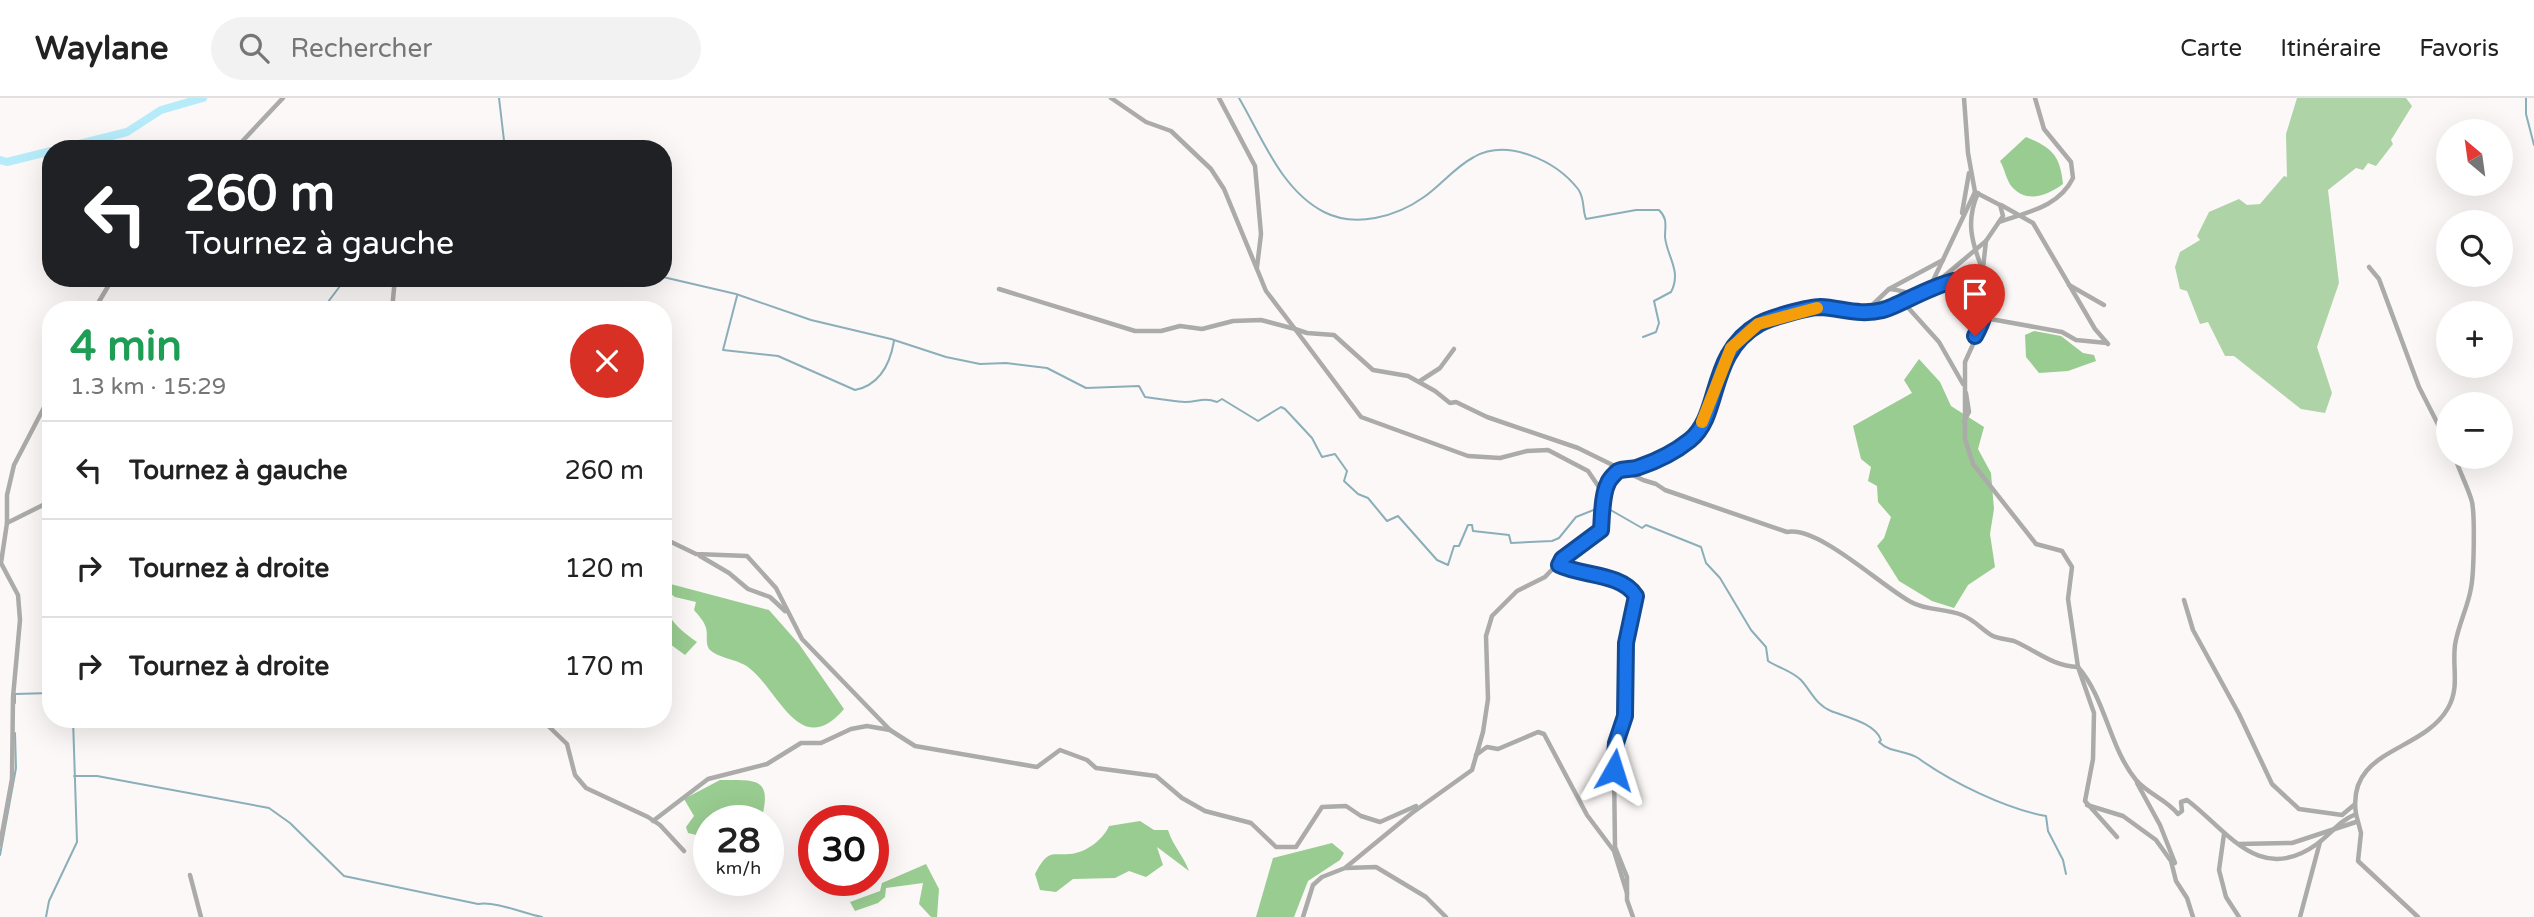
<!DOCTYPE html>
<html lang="fr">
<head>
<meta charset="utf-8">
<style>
	:root { --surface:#fff; --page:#f2f2f2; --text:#222; --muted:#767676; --line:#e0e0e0 }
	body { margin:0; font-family:"Varela Round",sans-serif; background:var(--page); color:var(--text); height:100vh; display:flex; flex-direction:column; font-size:26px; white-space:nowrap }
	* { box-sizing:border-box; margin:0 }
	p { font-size:23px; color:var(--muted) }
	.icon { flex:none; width:38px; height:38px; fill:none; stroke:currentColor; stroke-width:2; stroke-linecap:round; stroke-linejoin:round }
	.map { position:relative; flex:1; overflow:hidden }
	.side { position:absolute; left:42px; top:203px; width:630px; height:427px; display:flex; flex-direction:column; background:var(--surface); border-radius:28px; box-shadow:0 7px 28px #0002 }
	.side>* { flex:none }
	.guide { position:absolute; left:42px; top:42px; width:630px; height:147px; border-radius:28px; box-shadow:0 7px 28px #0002; background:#202124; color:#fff; overflow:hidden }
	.needle { width:46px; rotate:331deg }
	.buttons { position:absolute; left:2436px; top:21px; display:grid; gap:14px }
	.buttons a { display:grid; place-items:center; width:77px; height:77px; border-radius:50%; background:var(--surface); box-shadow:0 7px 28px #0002; font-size:35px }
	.speed { position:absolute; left:693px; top:707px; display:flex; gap:14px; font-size:35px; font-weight:700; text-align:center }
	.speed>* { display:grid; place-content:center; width:91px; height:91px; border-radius:50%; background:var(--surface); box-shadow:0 7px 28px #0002; line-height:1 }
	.speed small { font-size:18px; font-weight:400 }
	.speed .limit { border:10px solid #d22; background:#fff; color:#111 }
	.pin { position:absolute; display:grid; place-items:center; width:60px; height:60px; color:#fff; margin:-72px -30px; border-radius:50% 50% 50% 0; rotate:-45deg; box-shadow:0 0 7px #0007 }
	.pin .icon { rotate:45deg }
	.me { position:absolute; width:77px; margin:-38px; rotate:6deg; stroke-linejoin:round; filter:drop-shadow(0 0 5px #0008) }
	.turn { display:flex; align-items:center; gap:24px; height:147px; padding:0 28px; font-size:32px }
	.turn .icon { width:91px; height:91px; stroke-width:2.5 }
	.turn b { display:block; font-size:49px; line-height:60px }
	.round { display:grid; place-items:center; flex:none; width:74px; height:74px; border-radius:37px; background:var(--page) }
	.summary { display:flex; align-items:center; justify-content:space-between; height:119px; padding:0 28px }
	h1 { font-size:42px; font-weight:800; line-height:52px; color:#1e9e55 }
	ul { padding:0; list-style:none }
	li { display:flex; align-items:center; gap:21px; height:98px; padding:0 28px; border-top:2px solid var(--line) }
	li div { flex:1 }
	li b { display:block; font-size:26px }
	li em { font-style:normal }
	header { display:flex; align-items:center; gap:42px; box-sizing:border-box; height:98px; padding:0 35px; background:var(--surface); border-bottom:2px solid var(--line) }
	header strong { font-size:33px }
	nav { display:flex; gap:38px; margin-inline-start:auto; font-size:24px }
	.search { width:490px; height:63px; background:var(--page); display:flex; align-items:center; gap:18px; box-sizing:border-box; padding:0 24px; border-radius:38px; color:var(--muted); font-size:26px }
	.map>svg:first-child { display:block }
	.green { fill:#add3a7 }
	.forest { fill:#99cc91 }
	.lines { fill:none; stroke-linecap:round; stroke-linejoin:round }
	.stream { stroke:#8aafb9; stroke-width:2 }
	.river { stroke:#b6ecfa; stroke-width:8 }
	.minor { stroke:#ababa9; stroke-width:4.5 }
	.route-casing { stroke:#114b97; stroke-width:18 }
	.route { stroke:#1a73e8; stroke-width:12 }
	.slow { stroke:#f59e0b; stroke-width:12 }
</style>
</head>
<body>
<header>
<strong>Waylane</strong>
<div class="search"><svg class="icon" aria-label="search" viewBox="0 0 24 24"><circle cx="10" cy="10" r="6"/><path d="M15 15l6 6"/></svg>Rechercher</div>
<nav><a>Carte</a><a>Itinéraire</a><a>Favoris</a></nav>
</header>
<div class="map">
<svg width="2534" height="819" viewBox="0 0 2534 819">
	<rect width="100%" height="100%" fill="#fcf8f7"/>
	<polygon class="green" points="2297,0 2406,0 2412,8 2391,42 2393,46 2376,68 2368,65 2363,72 2356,70 2328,92 2339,185 2317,249 2332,295 2325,315 2301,311 2234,258 2225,258 2208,224 2200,226 2187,193 2180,191 2175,169 2180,154 2200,142 2197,138 2209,114 2239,101 2247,107 2260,106 2284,78 2287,79 2286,36"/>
	<g class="forest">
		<path d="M2026 39C2052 50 2060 57 2063 86 2048 97 2027 106 2012 89 2006 82 2005 71 2000 63Z"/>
		<polygon points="2034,233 2061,238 2083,255 2094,257 2096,263 2068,273 2039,275 2026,259 2025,237"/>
		<polygon points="1919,261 1940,284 1951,308 1984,329 1978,351 1991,375 1994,411 1990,436 1995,469 1968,487 1954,510 1932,503 1899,483 1877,448 1884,440 1891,419 1878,404 1877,388 1868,383 1871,369 1861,361 1853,328 1912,295 1904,282"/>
		<path d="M663 484 769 512 799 546 844 611C800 663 779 592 748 569 737 561 717 560 709 551 705 544 708 537 706 530 704 523 699 518 694 512L696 504 675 499 668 494C660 517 679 531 697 544L685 557 663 541Z"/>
		<path d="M720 682C757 682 773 679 761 723H709V740L688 735 686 729 694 718 684 701Z"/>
		<path d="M1140 723 1154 732H1168C1173 748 1183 757 1189 773L1157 749 1163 767 1146 779 1129 773 1115 780 1073 781 1056 794 1040 792 1035 776C1050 747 1053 760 1076 755 1089 752 1104 740 1109 728Z"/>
		<polygon points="1332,745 1344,755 1340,762 1308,783 1294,819 1256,819 1273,760"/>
		<polygon points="926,766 939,791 937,819 931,819 919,806 923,785 886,790 885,799 878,805 855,813 850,804 880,793 882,785"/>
	</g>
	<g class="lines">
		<g class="stream">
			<polyline points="499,0 505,51"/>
			<path d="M1239 0C1262 39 1281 92 1324 114 1355 130 1396 119 1424 99 1441 87 1455 69 1474 59 1508 40 1556 63 1578 91 1585 100 1582 111 1586 121L1636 112H1659C1668 121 1665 127 1665 139 1667 159 1682 173 1671 194L1654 203 1659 225 1656 234 1643 239"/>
			<polyline points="2526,0 2526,16 2534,47"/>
			<path d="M663 179 736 196 811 222 891 241 946 259 980 266 1006 265 1047 270 1086 290 1139 288 1145 299C1159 301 1172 303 1185 304 1198 304 1203 299 1217 304L1222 301 1258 323 1281 309 1285 311 1312 340 1322 359 1335 356 1347 373 1344 383 1358 396 1368 400 1387 423 1398 418 1437 462 1448 467 1454 448H1459L1468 427H1472L1473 433 1509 437 1511 445 1552 443 1559 440 1576 419 1601 409"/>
			<path d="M737 198 723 252 778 258 855 292C880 287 890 266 894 243"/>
			<polyline points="322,212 346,180"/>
			<path d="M1607 410 1642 430 1646 427 1701 449 1706 465 1720 480 1751 532 1766 549 1768 563C1779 570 1792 573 1801 582 1811 593 1816 607 1831 613 1846 619 1875 625 1881 642L1879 644C1890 655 1906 652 1918 660 1951 684 2006 711 2046 718L2048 733 2063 762 2066 776"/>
			<polyline points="15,605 15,596 51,595"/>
			<path d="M74 678H97L269 710 290 725 344 778 478 806C496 803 522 815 542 819"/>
			<polyline points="0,757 16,670 15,635"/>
			<polyline points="46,819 49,803 77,744 73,621"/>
		</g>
		<g class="river">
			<polyline points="59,51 127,34 161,12 203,0"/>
			<polyline points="0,62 7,64 51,53"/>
		</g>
		<g class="minor">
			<path d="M1111 0 1146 24 1171 33 1211 71 1224 91 1266 193 1295 231 1307 235 1334 237 1373 272 1408 278 1435 293 1450 305 1456 304 1487 319 1578 350 1643 382 1656 386 1665 392 1787 434C1819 428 1881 488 1911 504 1927 513 1945 510 1962 517 1975 522 1982 532 1993 538 1999 541 2007 541 2014 543 2037 553 2052 568 2078 569 2106 601 2109 649 2136 682 2148 696 2166 701 2178 716L2182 713 2181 704 2187 702C2227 732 2259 788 2317 746 2332 735 2339 723 2356 716 2346 650 2423 655 2448 610 2460 589 2452 569 2455 547 2458 527 2468 509 2471 490 2474 476 2475 418 2472 404 2468 389 2459 373 2455 359"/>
			<polyline points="1219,0 1255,68 1261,136 1257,169"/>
			<polyline points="1964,0 1968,55 1975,94 2000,107 2003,118 1986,143 1982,179 1985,220 1965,264 1965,341 1973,366 2036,446 2062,453 2072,469 2068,501 2078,569 2094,615 2093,661 2085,703 2117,739"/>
			<polyline points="235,51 283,0"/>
			<path d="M1978 95C1966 122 1971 143 1982 170"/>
			<polyline points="2001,107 2033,125 2095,231 2108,246"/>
			<polyline points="1962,115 1969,75"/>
			<path d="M1999 124C2027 114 2059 109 2073 80L2071 64 2044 31 2035 0"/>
			<polyline points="2369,169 2379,181 2419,289 2448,346"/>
			<polyline points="1937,186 1970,183 1982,190"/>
			<polyline points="2069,187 2104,207"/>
			<polyline points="1931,189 1986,143"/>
			<polyline points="999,191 1135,233 1161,233 1180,228 1202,231 1233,223 1261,222 1295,231 1361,319 1468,358 1500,360 1527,353 1548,352 1588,373 1605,398"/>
			<polyline points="1889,191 1943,162"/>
			<polyline points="1876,206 1896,202 1903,204 1939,244 1963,286"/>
			<polyline points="94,212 113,180"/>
			<polyline points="392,212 395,180"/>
			<polyline points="1870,212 1883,212 1914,199"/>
			<polyline points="1985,220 2062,234 2076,242 2107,245"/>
			<polyline points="1420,283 1440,270 1454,251"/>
			<polyline points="1964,323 1969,314 1966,295"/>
			<polyline points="7,425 51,403"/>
			<polyline points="663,440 696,456 747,458 776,490 802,541 890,632 915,648 1037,669 1060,652 1087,662 1096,670 1156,678 1182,700 1205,713 1251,725 1276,749 1296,749 1322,709 1346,708 1361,718 1380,724 1416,708"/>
			<polyline points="700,458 729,475 748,491 770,499 785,513"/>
			<path d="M1559 467C1581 478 1622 475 1636 498L1626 545 1625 618 1616 645 1614 672 1615 749 1627 779V802L1633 819"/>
			<polyline points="2184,502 2193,532 2239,616 2272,686 2299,711 2342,717 2354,707"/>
			<polyline points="541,621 567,646 575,677 586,690 648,719 660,727 684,753"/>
			<polyline points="1476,657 1487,649 1498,651 1538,634 1544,636 1587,717 1614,753 1627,795"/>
			<polyline points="2137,685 2160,727 2175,765"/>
			<polyline points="2087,707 2123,718 2156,742 2171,763 2176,783 2187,800 2193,819"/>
			<polyline points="2356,716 2361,735 2358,763 2418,819"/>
			<polyline points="653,723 708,681 767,666 801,645 821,645 851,631 867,628 890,632"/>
			<polyline points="2224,736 2219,772 2226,799 2239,819"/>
			<polyline points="2239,746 2292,745 2356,724"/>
			<polyline points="0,747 12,681 13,599 20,522 18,497 1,465 7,425 7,397 14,367 51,296"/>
			<polyline points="1346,770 1376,769 1426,799 1446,819"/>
			<polyline points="190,777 201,819"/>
			<path d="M1303 819 1313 787 1322 779 1345 770 1412 715 1472 672 1483 634 1488 601 1486 538 1492 518 1517 493 1545 479 1562 461 1601 432 1607 386 1617 374 1639 369 1669 356 1692 340 1704 318 1725 259 1750 233 1768 222 1820 209 1848 215 1866 213 1889 191C1907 192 1914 202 1930 189L1975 94"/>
			<polyline points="2300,819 2320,744"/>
		</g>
	</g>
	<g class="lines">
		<g class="route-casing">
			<path id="route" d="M1614 672 1616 645 1625 618 1626 545 1636 498C1622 475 1581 478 1559 467L1562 461 1601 432C1602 419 1602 396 1608 385 1609 382 1615 375 1618 373 1624 370 1632 372 1639 369 1657 363 1675 354 1690 342 1722 316 1707 256 1759 226 1768 220 1809 209 1820 209 1842 210 1859 218 1883 212 1903 208 1977 156 1983 198 1986 216 1983 223 1975 238"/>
		</g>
		<use href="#route" class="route"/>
		<polyline class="slow" points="1702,324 1731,250 1758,226 1817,210"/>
	</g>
</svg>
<div class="buttons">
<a><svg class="needle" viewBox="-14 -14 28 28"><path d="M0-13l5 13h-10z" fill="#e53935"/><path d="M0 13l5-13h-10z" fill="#767676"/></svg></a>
<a><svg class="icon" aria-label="search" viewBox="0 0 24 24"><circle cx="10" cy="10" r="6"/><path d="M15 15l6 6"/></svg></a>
<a>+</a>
<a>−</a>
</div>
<div class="speed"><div>28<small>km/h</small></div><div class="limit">30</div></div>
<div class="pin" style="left:1975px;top:238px;background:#d93025"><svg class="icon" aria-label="arrive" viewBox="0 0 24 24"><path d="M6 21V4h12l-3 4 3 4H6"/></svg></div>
<svg class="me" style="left:1614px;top:672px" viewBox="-20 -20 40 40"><path d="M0-17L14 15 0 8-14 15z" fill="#1a73e8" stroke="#fff" stroke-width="4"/></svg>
<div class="guide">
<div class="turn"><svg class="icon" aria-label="left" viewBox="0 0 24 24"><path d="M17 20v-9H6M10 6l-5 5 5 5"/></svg><div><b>260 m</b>Tournez à gauche</div></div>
</div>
<section class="side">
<div class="summary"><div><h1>4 min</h1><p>1.3 km · 15:29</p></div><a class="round" style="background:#d93025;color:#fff"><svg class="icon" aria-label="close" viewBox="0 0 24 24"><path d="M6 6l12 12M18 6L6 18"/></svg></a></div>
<ul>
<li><svg class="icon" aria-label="left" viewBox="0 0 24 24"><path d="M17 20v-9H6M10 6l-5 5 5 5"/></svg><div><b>Tournez à gauche</b></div><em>260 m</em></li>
<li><svg class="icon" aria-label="right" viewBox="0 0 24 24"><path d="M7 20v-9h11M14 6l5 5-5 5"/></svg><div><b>Tournez à droite</b></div><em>120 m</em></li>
<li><svg class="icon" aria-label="right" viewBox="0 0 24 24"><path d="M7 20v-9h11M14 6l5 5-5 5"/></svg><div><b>Tournez à droite</b></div><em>170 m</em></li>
</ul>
</section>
</div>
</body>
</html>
